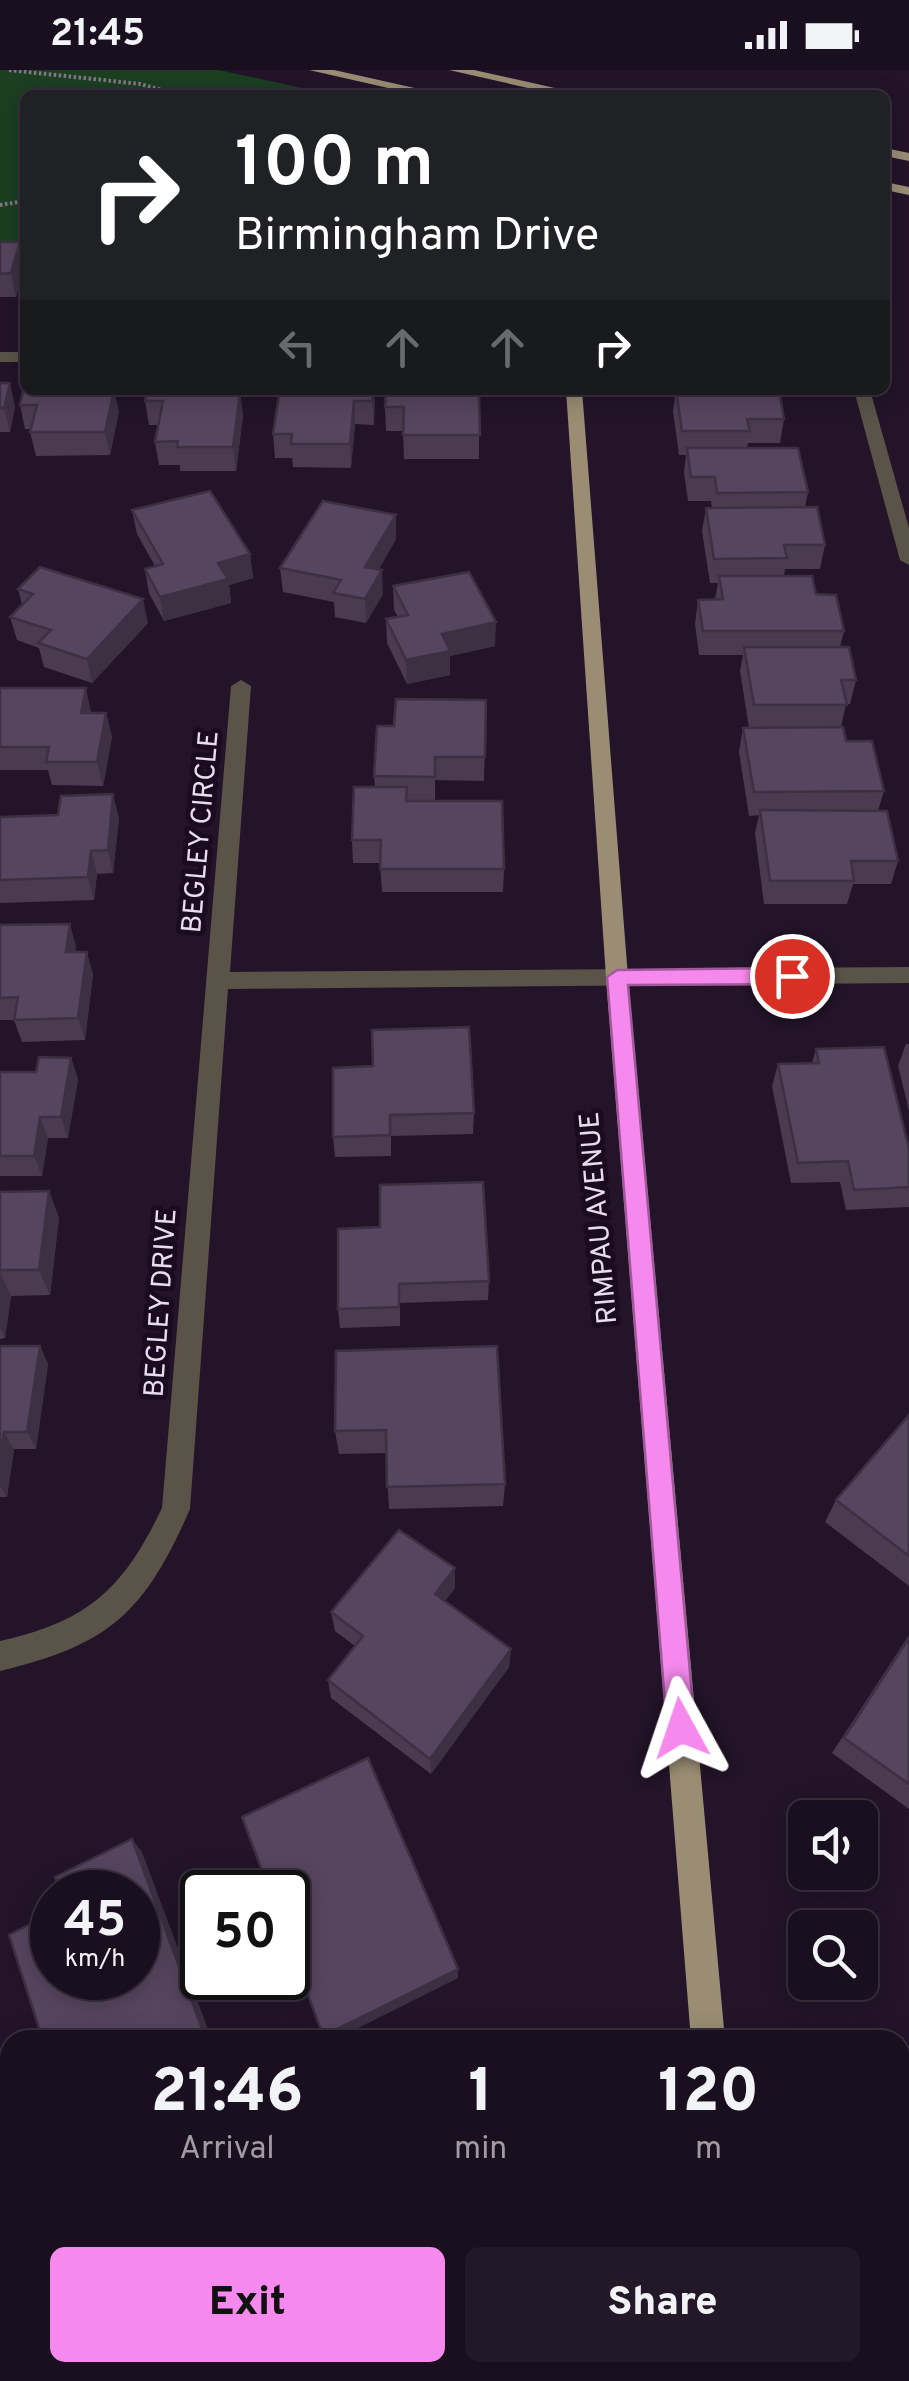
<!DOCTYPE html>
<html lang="en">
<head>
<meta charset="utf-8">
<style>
	:root { --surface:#1a0f1f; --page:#231828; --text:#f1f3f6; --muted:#9f9ca4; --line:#382f3d; --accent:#f689ed }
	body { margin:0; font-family:Overpass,sans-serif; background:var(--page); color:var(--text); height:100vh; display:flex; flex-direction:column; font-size:38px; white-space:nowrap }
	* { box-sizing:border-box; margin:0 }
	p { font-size:32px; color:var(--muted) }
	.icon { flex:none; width:55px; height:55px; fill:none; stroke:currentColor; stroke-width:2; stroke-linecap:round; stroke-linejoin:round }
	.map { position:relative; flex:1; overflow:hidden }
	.panel { position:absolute; left:0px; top:1960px; width:910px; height:352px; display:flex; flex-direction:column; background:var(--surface); border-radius:30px 30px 0 0; box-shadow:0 5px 25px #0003,0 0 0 2px var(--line) }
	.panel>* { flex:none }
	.hud { position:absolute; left:20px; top:20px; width:870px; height:305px; border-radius:15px; box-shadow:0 5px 25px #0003,0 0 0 2px var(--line); background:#202124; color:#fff; overflow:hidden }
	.tools { position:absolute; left:788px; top:1730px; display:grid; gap:20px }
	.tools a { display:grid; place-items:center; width:90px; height:90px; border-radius:15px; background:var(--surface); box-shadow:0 5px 25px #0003,0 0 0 2px var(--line); font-size:50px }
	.speed { position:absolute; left:30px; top:1800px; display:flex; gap:20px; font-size:50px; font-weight:700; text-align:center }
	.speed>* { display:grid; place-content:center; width:130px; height:130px; border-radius:50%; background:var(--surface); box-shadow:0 5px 25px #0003,0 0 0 2px var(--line); line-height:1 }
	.speed small { font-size:25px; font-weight:400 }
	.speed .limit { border:5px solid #111; border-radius:15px; background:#fff; color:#111 }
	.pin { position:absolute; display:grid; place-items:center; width:85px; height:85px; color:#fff; margin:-42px; border:5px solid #fff; border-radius:50%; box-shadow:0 2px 10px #0007 }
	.me { position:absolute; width:110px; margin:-55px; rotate:355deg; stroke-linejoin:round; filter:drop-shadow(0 0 8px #0008) }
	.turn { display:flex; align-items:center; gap:35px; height:210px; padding:0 50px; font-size:45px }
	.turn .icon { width:130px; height:130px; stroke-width:2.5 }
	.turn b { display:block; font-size:70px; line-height:85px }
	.lanes { display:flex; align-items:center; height:95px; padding:0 50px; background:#0003; justify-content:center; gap:50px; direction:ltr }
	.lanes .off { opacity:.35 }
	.eta { display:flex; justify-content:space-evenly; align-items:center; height:170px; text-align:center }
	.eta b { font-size:60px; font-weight:800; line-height:70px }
	.cta { display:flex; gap:20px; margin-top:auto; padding:20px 50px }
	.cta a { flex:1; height:115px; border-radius:15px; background:var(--accent); color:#111; font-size:40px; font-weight:800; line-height:115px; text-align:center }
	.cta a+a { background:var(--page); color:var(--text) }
	.status { display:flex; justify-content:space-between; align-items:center; height:70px; padding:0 50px; background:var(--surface); direction:ltr }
	.status svg { height:28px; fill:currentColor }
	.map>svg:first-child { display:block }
	.green { fill:#1c3e21 }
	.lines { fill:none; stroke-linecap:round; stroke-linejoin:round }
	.path { stroke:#847789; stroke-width:4; stroke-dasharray:2.5 2.5; stroke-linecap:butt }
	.minor { fill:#5a5448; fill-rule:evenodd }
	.major { fill:#9a8d74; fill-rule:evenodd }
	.wall { fill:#4a3b51 }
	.shaded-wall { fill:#3c3042 }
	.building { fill:#56455e; stroke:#3c3042; stroke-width:2.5 }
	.route { fill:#f689ed; stroke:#a0599a; stroke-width:2.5 }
	.labels { text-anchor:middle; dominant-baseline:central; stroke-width:10; stroke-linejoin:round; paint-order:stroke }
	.street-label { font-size:28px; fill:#e8ddec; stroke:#1a0b20 }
</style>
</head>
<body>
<div class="status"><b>21:45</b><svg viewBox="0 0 49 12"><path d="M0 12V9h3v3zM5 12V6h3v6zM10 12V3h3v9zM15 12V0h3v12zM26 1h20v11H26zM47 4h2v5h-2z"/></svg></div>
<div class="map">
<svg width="909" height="2311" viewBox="0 0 909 2311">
	<rect width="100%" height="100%" fill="#231429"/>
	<polygon class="green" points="0,0 219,0 334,25 25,25 25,175 0,176"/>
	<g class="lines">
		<g class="path">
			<polyline points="9,0 140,14 181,25"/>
			<polyline points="0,135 25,131"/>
		</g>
		<g class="minor">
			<rect x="0" y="282" width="25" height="10"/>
			<polygon points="854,320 870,320 909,458 909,495 900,490"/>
			<path d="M241 610 251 616 230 902 909 897V913L228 919 190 1439C145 1542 110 1575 0 1601V1571C89 1551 123 1519 162 1438L231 616Z"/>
			<polygon points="15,2302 52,2302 52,2311 14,2311"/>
		</g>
		<g class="major">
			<polygon points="309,0 334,0 446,25 419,25"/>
			<polygon points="449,0 474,0 586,25 559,25"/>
			<polygon points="885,78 909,83 909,91 885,86"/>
			<polygon points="885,112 909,117 909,125 885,120"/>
			<polygon points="566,320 582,320 628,907 725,1970 691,1970 606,907"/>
			<polygon points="718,2302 755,2302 756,2311 718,2311"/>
		</g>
	</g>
	<g class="wall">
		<polygon points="0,172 25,195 16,227 0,227"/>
		<polygon points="0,313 15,337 10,362 0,362"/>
		<polygon points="25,313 119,341 110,385 36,386 30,362 31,359 25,359 20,335"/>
		<polygon points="211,320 212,322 240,322 243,346 236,401 180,401 180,395 159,395 155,372 159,355 149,355 145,331"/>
		<polygon points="374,320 374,355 355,354 351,398 293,397 292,388 275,388 273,364 312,325"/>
		<polygon points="676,320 784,349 780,373 748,373 747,378 808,422 805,437 825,475 820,499 785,499 784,506 816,524 844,561 840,577 856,610 850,634 846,634 841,657 846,671 884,721 878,741 898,791 891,814 853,814 847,834 764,834 755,763 759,745 749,746 739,682 743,658 749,658 740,601 743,585 699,585 695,554 698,530 715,529 718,513 710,513 702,461 706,438 712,438 711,431 688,431 684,402 686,385 679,385 673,341"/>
		<polygon points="430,325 479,325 479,389 404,389 403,361 386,361 385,337"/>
		<polygon points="132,440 250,484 253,508 229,515 231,533 164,551 149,523 145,499 155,496 137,464"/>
		<polygon points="396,445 396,469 379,499 383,524 366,553 335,547 334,532 283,522 280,498"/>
		<polygon points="393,516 495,576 450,586 450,605 407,614 387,573 386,549 398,547 394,540"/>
		<polygon points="18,519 148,553 92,613 44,597 39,578 17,570 10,547 22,535"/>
		<polygon points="0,618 91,643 106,643 112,667 103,716 52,715 48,700 0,700"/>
		<polygon points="486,630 484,711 435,710 435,730 407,731 504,799 503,822 382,822 380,793 353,793 352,770 375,717 374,706 394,656"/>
		<polygon points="0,747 119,748 113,803 97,804 94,830 0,833"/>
		<polygon points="0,855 76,876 75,882 93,904 85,970 22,972 14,950 0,950"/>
		<polygon points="906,974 909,974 909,1041 898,996"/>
		<polygon points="816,979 909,1079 909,1137 846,1140 840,1112 791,1113 772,1016 778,994 812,993"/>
		<polygon points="71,988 78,1009 68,1068 48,1068 42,1106 0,1106 0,1002 36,1002"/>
		<polygon points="333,998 474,1043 473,1064 391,1066 391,1086 335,1087 333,1067"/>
		<polygon points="49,1121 59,1148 50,1225 11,1226 5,1268 0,1269 0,1122"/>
		<polygon points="380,1157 489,1211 488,1230 400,1233 400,1256 340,1258 338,1239"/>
		<polygon points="0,1276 40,1276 48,1294 36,1379 14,1379 7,1427 0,1427"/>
		<polygon points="336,1281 505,1414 503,1436 389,1439 386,1383 339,1384 335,1361"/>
		<polygon points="909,1345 909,1516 825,1452 836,1430"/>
		<polygon points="455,1518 445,1531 511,1579 509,1597 431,1704 331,1628 328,1610 355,1576 335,1561 331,1542"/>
		<polygon points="909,1565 909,1739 832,1683"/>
	</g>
	<g class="shaded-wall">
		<polygon points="20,172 25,195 16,227 11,203"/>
		<polygon points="10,313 15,337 10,362 4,338"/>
		<polygon points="114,320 119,341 110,385 105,362"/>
		<polygon points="373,320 375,332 374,355 372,331"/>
		<polygon points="240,322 243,346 236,401 233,377"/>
		<polygon points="354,331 355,354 351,398 350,374"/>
		<polygon points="396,445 396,469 366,520 365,497"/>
		<polygon points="250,484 253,508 229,515 231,533 164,551 160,527 218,493"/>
		<polygon points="382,500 383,524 366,553 365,529"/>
		<polygon points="143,529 148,553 92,613 87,589"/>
		<polygon points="496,552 495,576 450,586 450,605 407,614 406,590 442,564"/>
		<polygon points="86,618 91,642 86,667 81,643"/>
		<polygon points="106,643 112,667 103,716 97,692"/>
		<polygon points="113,724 119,748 113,803 108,780"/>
		<polygon points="91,781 97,804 94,830 88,807"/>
		<polygon points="70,854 76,876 72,904 66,882"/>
		<polygon points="87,882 93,904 85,970 78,948"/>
		<polygon points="71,988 78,1009 68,1068 61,1047"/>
		<polygon points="40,1047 48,1068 42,1106 34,1086"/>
		<polygon points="49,1121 59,1148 50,1225 39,1200"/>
		<polygon points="0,1202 11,1226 5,1268 0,1258"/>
		<polygon points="40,1276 48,1294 36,1379 27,1362"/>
		<polygon points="4,1362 14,1379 7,1427 0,1416 0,1390"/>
		<polygon points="455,1498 455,1518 436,1543 435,1524"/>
		<polygon points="511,1579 509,1597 431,1704 430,1689"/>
		<polygon points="132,1769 142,1782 212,1970 199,1970"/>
		<polygon points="458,1899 458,1908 334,1970 326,1970 323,1966"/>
		<polygon points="0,2156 4,2156 0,2197"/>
	</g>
	<g class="building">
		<polygon points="0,172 20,172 11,203 0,204"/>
		<polygon points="0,313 10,313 4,338 0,338"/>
		<polygon points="25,313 25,320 114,320 105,362 30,362 37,335 20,335"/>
		<polygon points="147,320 208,320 208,322 240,322 233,377 177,377 178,371 155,372 163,331 145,331"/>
		<polygon points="313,320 373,320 372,331 354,331 350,374 291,374 292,364 273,364 279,325 312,325"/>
		<polygon points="386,320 430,320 430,325 479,325 480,365 403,365 404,337 385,337"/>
		<polygon points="676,320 779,320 784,349 747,349 750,361 682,361"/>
		<polygon points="687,378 798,378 808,422 717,423 715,407 691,407"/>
		<polygon points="210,421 250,484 218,493 228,509 160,527 145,499 163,494 132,440"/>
		<polygon points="323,431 396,445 365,497 382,500 365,529 333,523 341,510 280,498"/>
		<polygon points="817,437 825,475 784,475 787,488 714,489 706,438"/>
		<polygon points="40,497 143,529 87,589 38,573 51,560 10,547 33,524 18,519"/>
		<polygon points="469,502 496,552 442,564 450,581 406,590 386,549 408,545 393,516"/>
		<polygon points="719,506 812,506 816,524 836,525 844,561 703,561 698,530 723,529"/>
		<polygon points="744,577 849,577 856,610 841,610 847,635 754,635"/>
		<polygon points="0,618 86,618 81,643 106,643 97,692 46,692 49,677 0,677"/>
		<polygon points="396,629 486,630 485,687 435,687 435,707 374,706 377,656 394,656"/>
		<polygon points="843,657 846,671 872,671 884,721 754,722 743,658"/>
		<polygon points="354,717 407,717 406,731 502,731 504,799 380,799 381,770 352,770"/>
		<polygon points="113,724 108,780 91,781 88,807 0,810 0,747 58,745 61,726"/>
		<polygon points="760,740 887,741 898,791 851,791 854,811 770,811"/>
		<polygon points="70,854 66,882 87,882 78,948 14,950 18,927 0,928 0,855"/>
		<polygon points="469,957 474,1043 390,1045 390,1065 333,1067 333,998 373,996 372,960"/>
		<polygon points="884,977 909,1079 909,1117 854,1120 848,1091 798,1093 778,994 819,993 816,979"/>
		<polygon points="39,987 71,988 61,1047 40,1047 34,1086 0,1086 0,1002 36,1002"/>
		<polygon points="483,1112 489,1211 399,1214 399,1237 338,1239 338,1159 380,1157 380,1115"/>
		<polygon points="49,1121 39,1200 0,1200 0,1122"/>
		<polygon points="0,1276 40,1276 27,1362 4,1362 0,1390"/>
		<polygon points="497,1276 505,1414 387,1417 386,1360 335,1361 336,1281"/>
		<polygon points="909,1345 909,1486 836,1430"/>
		<polygon points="399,1460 455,1498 435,1524 511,1579 430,1689 328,1610 363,1566 331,1542"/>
		<polygon points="909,1568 909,1714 844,1668"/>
		<polygon points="368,1688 458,1899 323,1966 288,1869 288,1822 270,1822 242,1747"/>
		<polygon points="132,1769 205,1967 199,1970 43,1970 9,1865 52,1843 52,1908 138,1908 138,1822 61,1822 55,1807"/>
		<rect x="192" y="2302" width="340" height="9"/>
	</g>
	<polygon class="route" points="792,898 803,906 792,914 628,915 695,1658 691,1667 681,1672 671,1667 667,1658 607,907 617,900"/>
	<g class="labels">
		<g class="street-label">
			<text transform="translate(202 762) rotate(-85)">BEGLEY CIRCLE</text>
			<text transform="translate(600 1148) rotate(-95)">RIMPAU AVENUE</text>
			<text transform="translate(162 1233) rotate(-86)">BEGLEY DRIVE</text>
		</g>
	</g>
</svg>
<div class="tools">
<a><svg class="icon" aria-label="sound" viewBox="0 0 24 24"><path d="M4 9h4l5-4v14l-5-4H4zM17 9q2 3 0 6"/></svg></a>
<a><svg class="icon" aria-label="search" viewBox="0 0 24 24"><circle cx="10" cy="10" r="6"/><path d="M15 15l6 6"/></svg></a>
</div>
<div class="speed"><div>45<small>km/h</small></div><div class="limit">50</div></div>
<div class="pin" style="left:792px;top:906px;background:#d93025"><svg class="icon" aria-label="arrive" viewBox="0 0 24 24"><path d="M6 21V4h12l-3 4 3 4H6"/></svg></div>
<svg class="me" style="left:681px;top:1658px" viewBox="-20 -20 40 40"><path d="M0-17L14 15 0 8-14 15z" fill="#f689ed" stroke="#fff" stroke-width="4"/></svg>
<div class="hud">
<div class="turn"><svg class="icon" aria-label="right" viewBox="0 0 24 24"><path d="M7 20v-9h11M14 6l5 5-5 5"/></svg><div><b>100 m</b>Birmingham Drive</div></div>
<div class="lanes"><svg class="icon off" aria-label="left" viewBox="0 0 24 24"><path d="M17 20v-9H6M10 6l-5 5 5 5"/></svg><svg class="icon off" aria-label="ahead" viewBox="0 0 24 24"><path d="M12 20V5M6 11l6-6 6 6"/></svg><svg class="icon off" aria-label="ahead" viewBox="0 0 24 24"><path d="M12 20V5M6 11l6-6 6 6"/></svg><svg class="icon" aria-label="right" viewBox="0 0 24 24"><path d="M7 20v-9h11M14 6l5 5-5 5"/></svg></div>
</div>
<section class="panel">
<div class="eta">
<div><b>21:46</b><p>Arrival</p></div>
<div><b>1</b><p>min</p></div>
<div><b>120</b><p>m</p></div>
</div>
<div class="cta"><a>Exit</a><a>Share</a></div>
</section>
</div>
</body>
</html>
